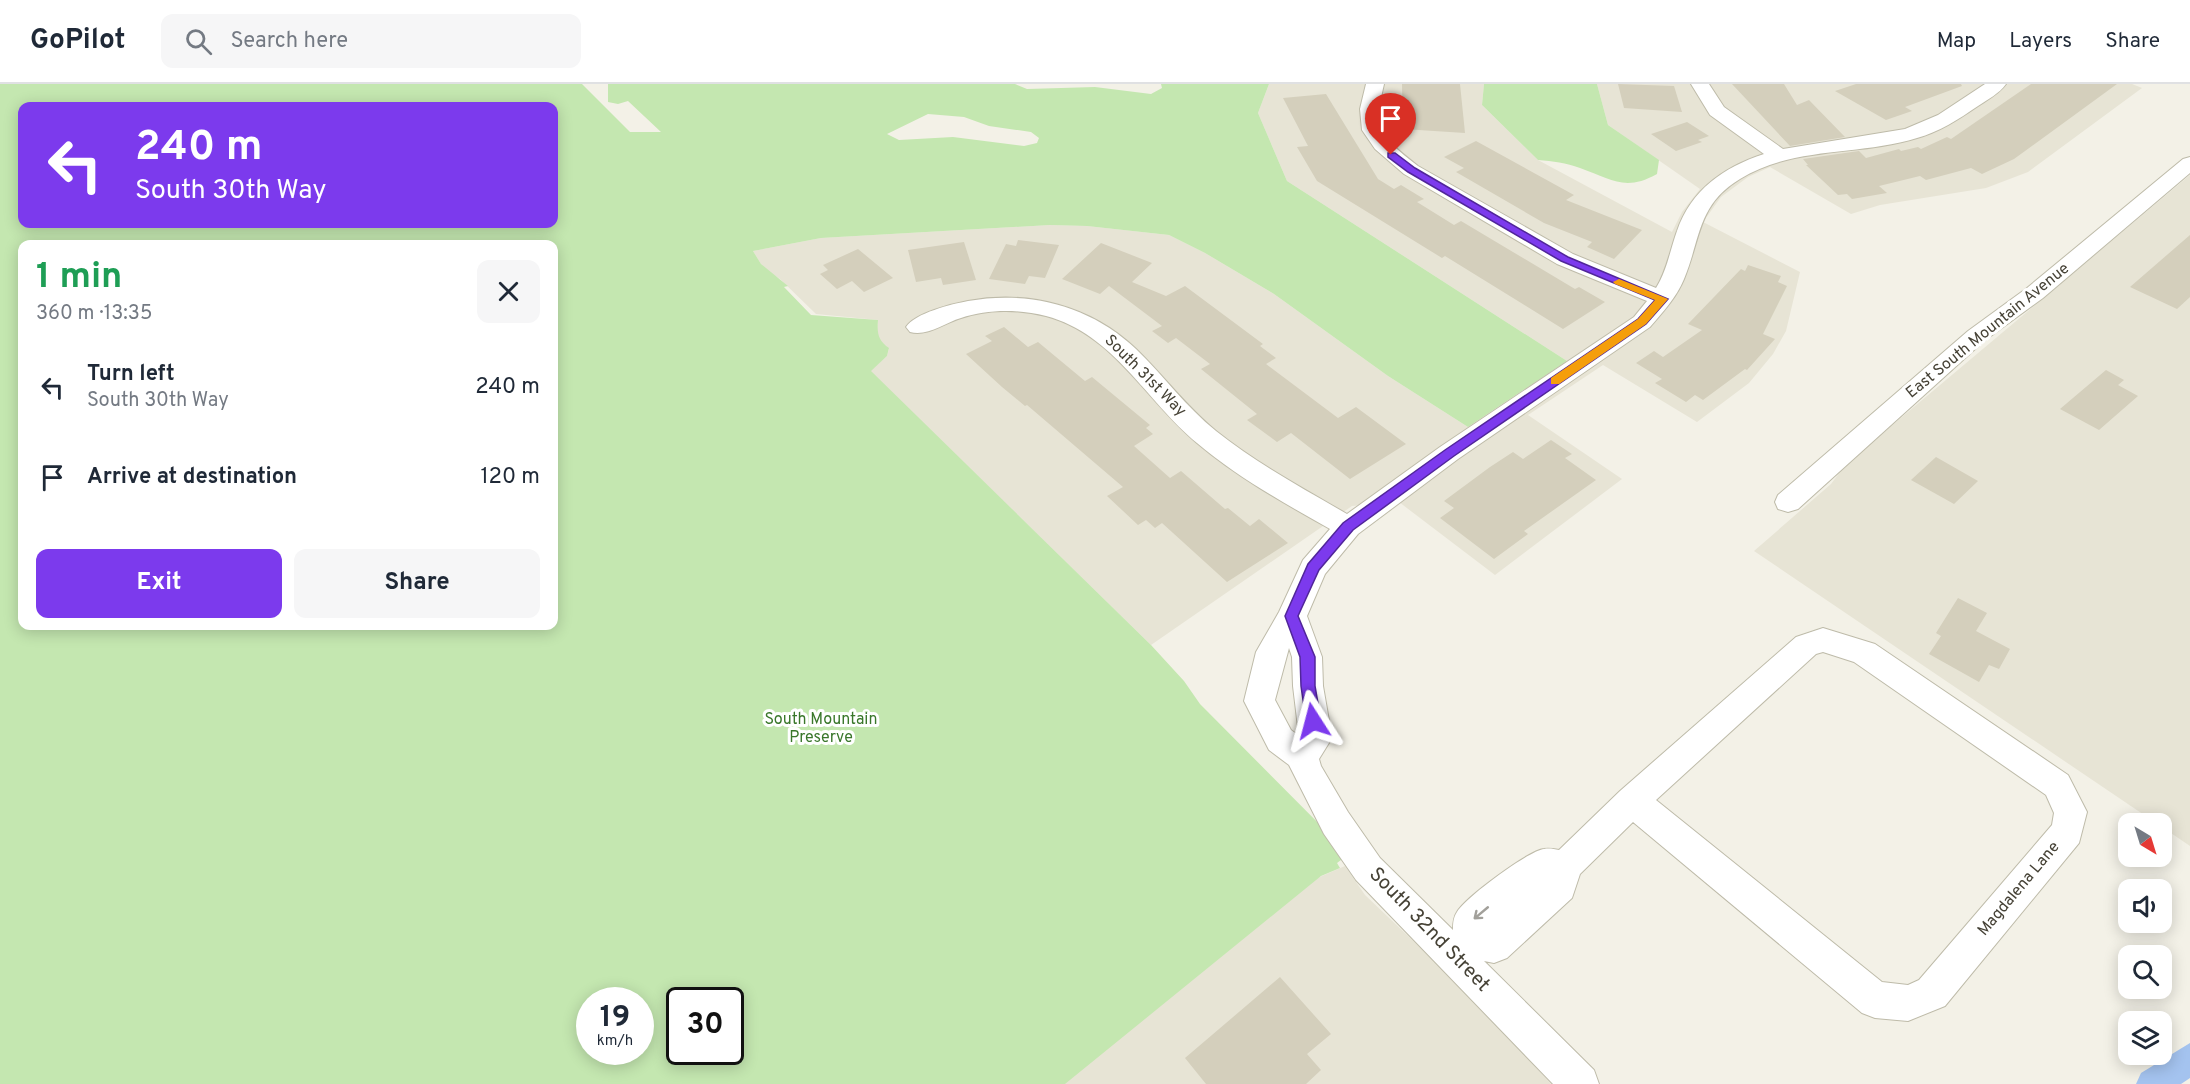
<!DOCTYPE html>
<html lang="en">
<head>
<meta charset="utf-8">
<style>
	:root { --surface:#fff; --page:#f6f6f7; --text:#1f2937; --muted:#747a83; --line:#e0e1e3; --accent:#7c3aed }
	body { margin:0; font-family:Overpass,sans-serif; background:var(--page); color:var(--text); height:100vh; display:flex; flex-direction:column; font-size:22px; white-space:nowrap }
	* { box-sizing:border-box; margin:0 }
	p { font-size:20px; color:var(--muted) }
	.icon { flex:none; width:33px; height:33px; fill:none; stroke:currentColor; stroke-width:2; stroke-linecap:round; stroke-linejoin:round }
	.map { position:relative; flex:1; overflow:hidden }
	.panel { position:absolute; left:18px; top:156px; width:540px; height:390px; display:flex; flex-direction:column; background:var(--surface); border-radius:12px; box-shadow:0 3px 15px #0003 }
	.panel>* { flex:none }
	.guide { position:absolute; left:18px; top:18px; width:540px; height:126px; border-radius:12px; box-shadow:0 3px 15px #0003; background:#7c3aed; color:#fff; overflow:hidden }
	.needle { width:39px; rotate:142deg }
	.fabs { position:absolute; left:2118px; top:729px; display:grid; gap:12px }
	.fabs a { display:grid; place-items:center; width:54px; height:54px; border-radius:12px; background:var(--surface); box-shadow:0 3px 15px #0003; font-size:30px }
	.speed { position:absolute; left:576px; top:903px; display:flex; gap:12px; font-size:30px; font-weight:700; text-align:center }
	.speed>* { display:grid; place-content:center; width:78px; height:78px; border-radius:50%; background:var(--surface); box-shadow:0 3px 15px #0003; line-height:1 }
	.speed small { font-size:15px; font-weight:400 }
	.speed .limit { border:3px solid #111; border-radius:9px; background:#fff; color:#111 }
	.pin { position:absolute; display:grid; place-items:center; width:51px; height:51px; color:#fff; margin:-62px -26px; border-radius:50% 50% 50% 0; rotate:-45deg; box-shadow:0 0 6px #0007 }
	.pin .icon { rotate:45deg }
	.me { position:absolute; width:66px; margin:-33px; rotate:351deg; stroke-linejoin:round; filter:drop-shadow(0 0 4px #0008) }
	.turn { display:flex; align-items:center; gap:21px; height:126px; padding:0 18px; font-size:27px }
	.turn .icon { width:78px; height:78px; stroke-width:2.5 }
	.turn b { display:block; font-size:42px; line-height:51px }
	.round { display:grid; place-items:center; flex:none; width:63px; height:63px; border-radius:12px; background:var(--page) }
	.overview { display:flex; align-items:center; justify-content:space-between; height:102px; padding:0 18px }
	h1 { font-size:36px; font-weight:700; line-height:45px; color:#1e9e55 }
	.action { display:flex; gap:12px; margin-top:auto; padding:12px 18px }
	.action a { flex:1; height:69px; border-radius:12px; background:var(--accent); color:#fff; font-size:24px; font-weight:700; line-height:69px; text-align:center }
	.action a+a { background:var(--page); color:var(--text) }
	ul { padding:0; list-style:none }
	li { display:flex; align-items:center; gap:18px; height:90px; padding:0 18px }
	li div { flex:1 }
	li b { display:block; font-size:22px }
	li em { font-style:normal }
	header { display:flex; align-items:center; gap:36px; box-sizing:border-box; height:84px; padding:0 30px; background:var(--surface); border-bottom:2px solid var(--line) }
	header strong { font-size:28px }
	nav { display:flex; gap:33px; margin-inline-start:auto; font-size:21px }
	.search { width:420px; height:54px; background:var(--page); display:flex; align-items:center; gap:15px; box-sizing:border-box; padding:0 21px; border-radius:12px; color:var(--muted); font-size:22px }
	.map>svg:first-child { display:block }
	.residential { fill:#e7e4d5 }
	.green { fill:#c4e7b0; fill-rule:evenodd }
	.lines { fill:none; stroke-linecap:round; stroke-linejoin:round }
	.canal { fill:#a4c3ef; fill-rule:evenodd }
	.building { fill:#d4cfbc }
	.street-casing { stroke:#bebba9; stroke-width:2 }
	.street { fill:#fff; fill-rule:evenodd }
	.oneway { stroke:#a2a09a }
	.route { fill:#7c3aed; stroke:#51269a; stroke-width:1.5 }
	.slow { fill:#f59e0b }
	.labels { text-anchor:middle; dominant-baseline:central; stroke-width:6; stroke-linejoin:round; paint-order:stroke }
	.street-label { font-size:16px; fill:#464236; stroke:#fff }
	.park-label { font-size:16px; fill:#39772a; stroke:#fff }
	.near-street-label { font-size:20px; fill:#464236; stroke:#fff }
</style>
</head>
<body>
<header>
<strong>GoPilot</strong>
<div class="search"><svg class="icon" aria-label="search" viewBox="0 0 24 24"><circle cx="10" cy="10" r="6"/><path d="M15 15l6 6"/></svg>Search here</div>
<nav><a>Map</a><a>Layers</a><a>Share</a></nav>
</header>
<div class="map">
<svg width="2190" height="1000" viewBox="0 0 2190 1000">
	<rect width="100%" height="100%" fill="#f3f1e7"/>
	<g class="residential">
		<polygon points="1269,0 1484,0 1482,21 1538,76 1672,148 1682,128 1700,105 1608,41 1597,0 2132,0 2142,4 2028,88 1986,104 1880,121 1851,130 1770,83 1748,93 1721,113 1703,138 1800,188 1786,247 1773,270 1749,299 1697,338 1603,281 1528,331 1622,395 1495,491 1399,418 1352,422 1151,561 870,287 887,272 889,265 880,257 877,249 878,236 816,230 780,195 764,185 753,167 821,154 1050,141 1087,142 1169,151 1205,169 1274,210 1388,292 1468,343 1567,277 1287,97 1258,29"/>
		<polygon points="2190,91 2190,762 2162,743 2162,740 2156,739 1754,467 1831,400 1846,380"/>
		<polygon points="1345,782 1365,811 1468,909 1551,1000 1061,1000 1315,795"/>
	</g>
	<g class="green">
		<path d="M0 0H582L630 48H661L628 17 618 20 608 18V0H1015L1027 5 1095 3 1151 10 1162 4 1161 0H1269L1258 29 1287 97 1567 277 1468 343 1388 292 1274 210 1205 169 1169 151 1087 142 1050 141 821 154 753 167 761 180 788 202 784 203 811 231 878 236C877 250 878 256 889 264L887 272 871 287 1151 561 1184 597 1200 620 1349 770 1337 779 1340 784 1321 792 1065 1000H0ZM22 22H554V140H22ZM928 30 964 33 989 42 1031 48 1039 54 1037 59 1024 62 953 53 899 56 887 50ZM22 160H554V542H22ZM590 916H640V968H590ZM680 916H730V968H680Z"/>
		<path d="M1484 0H1597L1608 41 1659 76 1657 90C1625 108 1611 95 1580 84 1566 79 1553 77 1538 76L1482 21Z"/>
	</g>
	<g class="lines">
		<polygon class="canal" points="2190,959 2190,994 2181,1000 2136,1000 2141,989"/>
	</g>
	<g class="building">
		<polygon points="1402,0 1460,0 1465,49 1403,45"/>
		<polygon points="1618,0 1674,2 1682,28 1624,24"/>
		<polygon points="1732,0 1784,0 1797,21 1809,16 1845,53 1790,62"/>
		<polygon points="1856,0 1961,0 1962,2 1905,23 1912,27 1886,36 1835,7"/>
		<polygon points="2031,0 2117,0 2014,75 1982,90 1971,84 1926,96 1920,92 1879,102 1887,109 1852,115 1847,110 1838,111 1806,81 1808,81 1803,75 1859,67 1866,74 1899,65 1901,67 1918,63 1921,65 1947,53 1951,55"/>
		<polygon points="1326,10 1378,95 1394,105 1401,101 1424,115 1417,118 1454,141 1461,137 1575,205 1579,203 1605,218 1563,245 1445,172 1442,174 1317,97 1297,63 1308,62 1283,14"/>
		<polygon points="1687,38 1709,52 1698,56 1702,58 1676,67 1651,50"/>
		<polygon points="1476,57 1574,111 1566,116 1642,146 1614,175 1587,163 1592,158 1544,139 1456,88 1464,84 1444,73"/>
		<polygon points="2190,151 2190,213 2177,225 2130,203"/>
		<polygon points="1018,156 1059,161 1045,194 1029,192 1025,200 989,195 1006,160 1016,162"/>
		<polygon points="964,158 976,196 943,201 941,194 916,198 908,166"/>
		<polygon points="1101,159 1152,179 1132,198 1166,212 1185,202 1263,260 1260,262 1276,274 1266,280 1338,334 1356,323 1406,360 1350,395 1291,349 1277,358 1247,336 1257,330 1201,285 1210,280 1176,254 1168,259 1152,247 1162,242 1109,202 1100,210 1062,195"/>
		<polygon points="858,165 893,194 864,208 852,197 837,205 820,190 828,186 823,181"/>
		<polygon points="1748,181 1781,192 1778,198 1787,202 1763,250 1775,255 1747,286 1745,285 1703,316 1695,311 1686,318 1655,299 1662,295 1636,279 1654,267 1663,273 1702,246 1688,240 1741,185 1745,187"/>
		<polygon points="1004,243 1028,263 1038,258 1085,297 1092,293 1150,341 1146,344 1153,350 1134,362 1170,394 1181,387 1225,425 1228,424 1250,442 1259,435 1288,459 1227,498 1162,439 1155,444 1146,436 1138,441 1107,412 1123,403 1027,321 1025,322 1002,303 966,270 992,257 985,252"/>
		<polygon points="2106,286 2124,296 2118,301 2138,312 2099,346 2060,325"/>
		<polygon points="1551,356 1572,370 1565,374 1596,396 1524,447 1528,450 1494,475 1440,434 1454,424 1444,417 1490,383 1513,368 1523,375"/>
		<polygon points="1936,373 1978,397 1954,420 1911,396"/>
		<polygon points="1958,514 1987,529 1976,547 2010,565 1999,585 1989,581 1979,598 1929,570 1941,552 1936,549"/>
		<polygon points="1280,893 1331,950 1307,970 1321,986 1306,1000 1206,1000 1185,974"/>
	</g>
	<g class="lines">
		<g class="street-casing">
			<g id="street">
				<path d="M1366 0H1384C1373 46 1382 54 1418 82L1573 170 1656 204C1667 187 1670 166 1677 147 1691 106 1724 83 1764 70L1710 31 1691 0H1709L1724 23 1783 65 1905 45 1938 31 1985 0H2006C2000 9 1987 16 1978 22 1959 35 1939 48 1917 54 1859 72 1793 62 1740 95 1697 121 1701 154 1684 195 1676 214 1663 228 1650 243L1458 375 1358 450 1325 490 1307 532 1322 573 1323 602 1332 654 1319 675 1321 682 1348 728 1380 774 1453 846C1453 840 1453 834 1457 828 1465 814 1528 767 1544 765 1549 764 1554 765 1559 766L1620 707 1796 553 1823 544 1875 560 2068 691 2087 728 2079 759 1945 922 1908 937 1875 934 1862 929 1633 738 1580 790 1572 814 1507 874 1494 879 1484 877 1594 986 1599 1000H1553L1356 796 1324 750 1289 681 1269 666 1244 617 1256 568 1279 528 1303 476 1330 445C1284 419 1237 393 1197 359 1146 317 1114 250 1046 232 1019 225 987 225 961 234 944 239 927 253 910 248L906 243C915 229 952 220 968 217 1029 206 1091 222 1136 265 1164 292 1186 323 1216 347 1256 379 1302 404 1347 430L1440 363 1634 233 1647 217 1557 180 1404 90 1375 65 1362 46 1360 25ZM1289 564 1292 573 1293 602 1299 652 1291 646 1275 616ZM1823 568 1854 578 2046 711 2054 729 2052 741 1919 896 1908 901 1882 898 1656 716 1816 570Z"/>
				<polygon points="2190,73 2190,89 2043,214 1984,257 1798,425 1788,428 1778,425 1775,418 1778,411 1968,247 2027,204 2183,75"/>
			</g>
		</g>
		<use href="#street" class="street"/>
	</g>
	<defs><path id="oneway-shaft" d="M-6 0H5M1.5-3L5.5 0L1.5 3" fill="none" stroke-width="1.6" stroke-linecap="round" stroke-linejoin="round" transform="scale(1.5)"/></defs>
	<use class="oneway" href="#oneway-shaft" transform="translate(1481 829) rotate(140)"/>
	<polygon class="route" points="1388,69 1395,69 1415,84 1568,173 1668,215 1646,240 1454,372 1353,446 1319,486 1298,532 1315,573 1315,602 1321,637 1319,641 1313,643 1308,641 1306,637 1301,602 1300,573 1285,532 1308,480 1343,439 1445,366 1638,235 1655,216 1561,177 1408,88 1388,73"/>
	<polygon class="slow" points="1619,195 1668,215 1646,240 1559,300 1551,300 1551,294 1638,235 1655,216 1615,200 1613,198"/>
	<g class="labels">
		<g class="street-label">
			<text transform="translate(1988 247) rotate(-39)">East South Mountain Avenue</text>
			<text transform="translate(1145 292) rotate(45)">South 31st Way</text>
			<text transform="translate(2019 805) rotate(-50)">Magdalena Lane</text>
		</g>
		<g class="park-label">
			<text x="821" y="636">South Mountain<tspan x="821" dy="18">Preserve</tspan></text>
		</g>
		<g class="near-street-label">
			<text transform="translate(1429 846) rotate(46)">South 32nd Street</text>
		</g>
	</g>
</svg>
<div class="fabs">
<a><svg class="needle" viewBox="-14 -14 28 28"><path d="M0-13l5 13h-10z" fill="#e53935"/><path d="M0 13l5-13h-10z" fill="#747a83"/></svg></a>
<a><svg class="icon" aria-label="sound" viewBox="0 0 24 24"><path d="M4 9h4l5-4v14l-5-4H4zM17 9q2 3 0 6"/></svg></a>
<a><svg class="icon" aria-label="search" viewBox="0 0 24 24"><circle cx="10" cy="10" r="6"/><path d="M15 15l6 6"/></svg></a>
<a><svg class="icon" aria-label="layers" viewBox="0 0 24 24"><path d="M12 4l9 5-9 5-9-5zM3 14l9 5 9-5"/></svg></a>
</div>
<div class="speed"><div>19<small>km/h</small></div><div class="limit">30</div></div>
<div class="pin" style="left:1391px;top:71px;background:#d93025"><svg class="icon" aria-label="arrive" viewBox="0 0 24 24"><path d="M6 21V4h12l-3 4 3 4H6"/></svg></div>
<svg class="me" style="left:1313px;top:637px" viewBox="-20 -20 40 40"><path d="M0-17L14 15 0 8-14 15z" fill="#7c3aed" stroke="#fff" stroke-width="4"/></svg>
<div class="guide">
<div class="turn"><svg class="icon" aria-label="left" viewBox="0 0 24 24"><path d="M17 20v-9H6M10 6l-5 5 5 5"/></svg><div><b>240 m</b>South 30th Way</div></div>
</div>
<section class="panel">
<div class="overview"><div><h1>1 min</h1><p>360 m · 13:35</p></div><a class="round"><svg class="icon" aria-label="close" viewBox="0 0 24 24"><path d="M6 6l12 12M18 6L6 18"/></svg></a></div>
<ul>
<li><svg class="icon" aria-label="left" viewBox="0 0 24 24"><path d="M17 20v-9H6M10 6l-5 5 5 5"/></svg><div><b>Turn left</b><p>South 30th Way</p></div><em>240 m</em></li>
<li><svg class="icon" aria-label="arrive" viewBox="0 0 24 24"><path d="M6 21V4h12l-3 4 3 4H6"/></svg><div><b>Arrive at destination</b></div><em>120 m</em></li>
</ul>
<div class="action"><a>Exit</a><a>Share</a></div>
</section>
</div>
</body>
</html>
